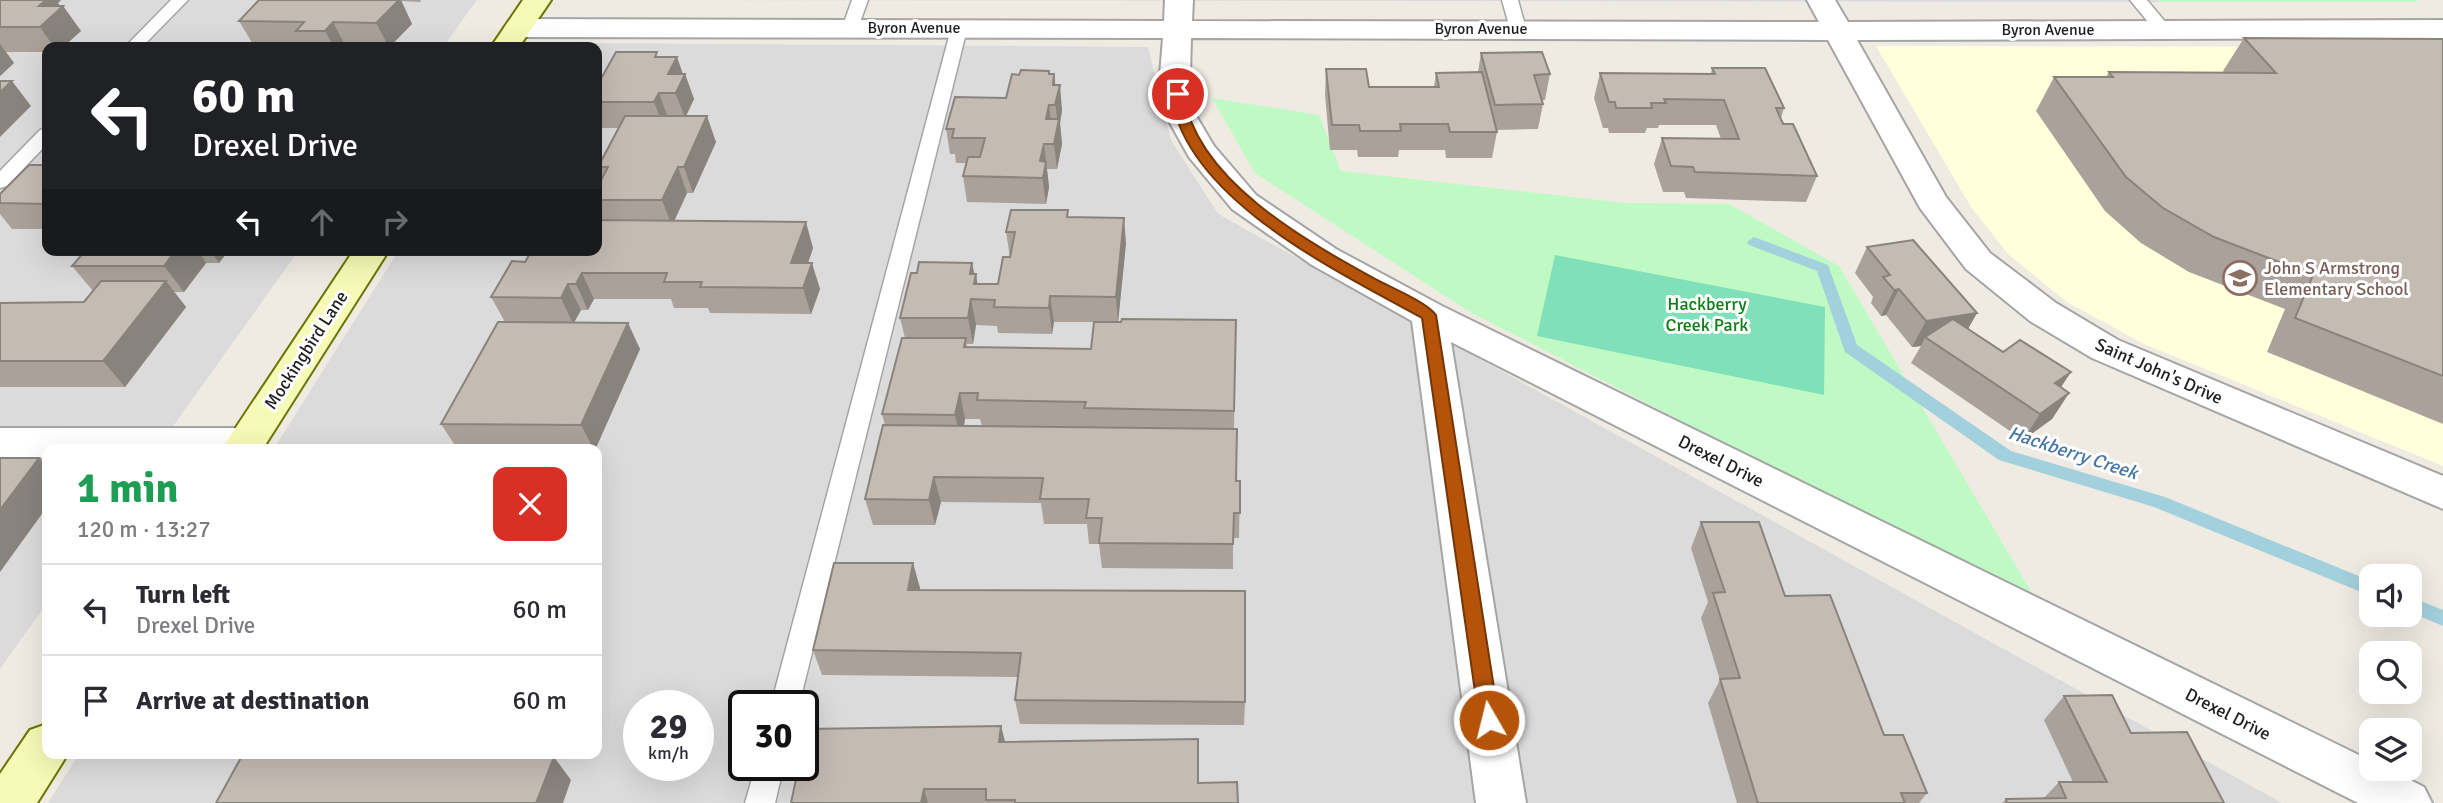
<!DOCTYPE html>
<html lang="en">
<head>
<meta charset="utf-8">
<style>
	:root { --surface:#fff; --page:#f7f7f7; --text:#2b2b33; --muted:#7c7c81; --line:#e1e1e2 }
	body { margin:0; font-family:Signika,sans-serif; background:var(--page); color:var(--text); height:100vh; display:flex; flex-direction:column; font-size:26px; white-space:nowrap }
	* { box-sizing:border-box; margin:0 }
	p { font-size:23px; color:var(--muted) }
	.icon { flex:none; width:38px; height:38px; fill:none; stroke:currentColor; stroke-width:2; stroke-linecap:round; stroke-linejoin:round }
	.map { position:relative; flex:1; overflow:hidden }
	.drawer { position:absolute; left:42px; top:444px; width:560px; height:315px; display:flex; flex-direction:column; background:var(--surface); border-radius:14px; box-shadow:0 7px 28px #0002 }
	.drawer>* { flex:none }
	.hud { position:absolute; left:42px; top:42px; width:560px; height:214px; border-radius:14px; box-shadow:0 7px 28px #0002; background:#202124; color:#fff; overflow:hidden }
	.fabs { position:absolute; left:2359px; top:564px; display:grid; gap:14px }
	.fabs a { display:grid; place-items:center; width:63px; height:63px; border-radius:14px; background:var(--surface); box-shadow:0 7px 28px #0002; font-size:35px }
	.speed { position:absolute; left:623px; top:690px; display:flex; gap:14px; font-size:35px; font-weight:700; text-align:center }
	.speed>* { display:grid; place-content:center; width:91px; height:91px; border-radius:50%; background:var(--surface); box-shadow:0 7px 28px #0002; line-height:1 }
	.speed small { font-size:18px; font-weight:400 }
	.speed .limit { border:4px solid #111; border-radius:10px; background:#fff; color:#111 }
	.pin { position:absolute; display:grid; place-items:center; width:60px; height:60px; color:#fff; margin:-30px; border:4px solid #fff; border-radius:50%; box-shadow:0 2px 7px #0007 }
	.me { position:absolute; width:77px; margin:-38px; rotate:352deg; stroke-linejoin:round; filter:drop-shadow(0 0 5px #0008) }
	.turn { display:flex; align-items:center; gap:24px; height:147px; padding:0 35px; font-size:32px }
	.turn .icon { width:91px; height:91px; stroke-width:2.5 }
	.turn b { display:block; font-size:49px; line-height:60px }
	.lanes { display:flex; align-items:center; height:66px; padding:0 35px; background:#0003; justify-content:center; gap:35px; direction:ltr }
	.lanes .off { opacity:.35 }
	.round { display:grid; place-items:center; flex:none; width:74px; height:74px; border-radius:14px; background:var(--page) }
	.summary { display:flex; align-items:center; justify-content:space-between; height:119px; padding:0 35px }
	h1 { font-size:42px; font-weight:700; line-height:52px; color:#1e9e55 }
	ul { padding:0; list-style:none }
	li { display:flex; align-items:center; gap:21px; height:91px; padding:0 35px; border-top:2px solid var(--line) }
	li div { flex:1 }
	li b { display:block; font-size:26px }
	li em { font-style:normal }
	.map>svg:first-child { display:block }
	.residential { fill:#dcdbdb; fill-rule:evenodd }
	.education { fill:#ffffdc }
	.park { fill:#bffac4 }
	.pitch { fill:#80e0ba }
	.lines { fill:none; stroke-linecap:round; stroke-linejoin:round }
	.stream { fill:#a3d0dd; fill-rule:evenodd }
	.lane-casing { stroke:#a5a5a5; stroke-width:3 }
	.street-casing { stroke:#a5a5a5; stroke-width:4 }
	.secondary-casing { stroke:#6a7603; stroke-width:4 }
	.lane { fill:#fff; fill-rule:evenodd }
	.street { fill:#fff; fill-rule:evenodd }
	.secondary { fill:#f7fab6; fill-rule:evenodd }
	.wall { fill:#a9a19a; fill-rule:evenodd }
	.shaded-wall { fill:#89837d }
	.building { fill:#c4bbb3; stroke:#89837d; stroke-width:2 }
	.route { fill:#b45309; stroke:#753606; stroke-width:2 }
	.labels { text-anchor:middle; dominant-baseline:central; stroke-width:6; stroke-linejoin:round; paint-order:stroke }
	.far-street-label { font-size:16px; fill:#1e1e1e; stroke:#fff }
	.education-label { font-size:18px; fill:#785e54; stroke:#fff; text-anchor:start }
	.park-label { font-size:18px; fill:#0a7e13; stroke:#fff }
	.street-label { font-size:18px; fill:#1e1e1e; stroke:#fff }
	.water-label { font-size:19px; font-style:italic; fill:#4677a7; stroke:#fff }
</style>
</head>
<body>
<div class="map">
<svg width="2443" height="803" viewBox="0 0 2443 803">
	<rect width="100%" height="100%" fill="#efebe3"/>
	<g class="residential">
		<polygon points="0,0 477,0 443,47 47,47 47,250 299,250 156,450 47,450 47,603 0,669"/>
		<polygon points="627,0 2158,0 2160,2"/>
		<path d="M564 43 1148 47 1171 140 1218 214 2282 803H48L79 754H597V450H273L399 250H597V47H553ZM639 705H698V765H639ZM744 705H803V765H744Z"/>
	</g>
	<polygon class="education" points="1876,46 2433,47 2443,49 2443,466 2144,344 2067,302 2008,254 1971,207"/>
	<g class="park">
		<polygon points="2158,0 2416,0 2418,2 2160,2"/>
		<polygon points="1212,98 1319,115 1341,171 1626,203 1729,204 1839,266 2039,605 1470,312 1255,173"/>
	</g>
	<polygon class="pitch" points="1555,255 1825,307 1824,395 1537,336"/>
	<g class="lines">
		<g class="stream">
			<polygon points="1754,237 1828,265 1857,345 2011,451 2165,497 2371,581 2371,596 2154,507 1999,460 1845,352 1817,271 1749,245 1747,242"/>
			<polygon points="2410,597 2443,610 2443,626 2410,612"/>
		</g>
		<g class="lane-casing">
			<g id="lane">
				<polygon points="171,0 188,0 142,47 125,47"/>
				<polygon points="852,0 868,0 858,28 850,33 842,28"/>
				<polygon points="1502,0 1518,0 1526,29 1524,33 1518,34 1510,29"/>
				<polygon points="2130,0 2147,0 2172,30 2170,34 2158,34"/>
				<polygon points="959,24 967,29 799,705 771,705 951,29"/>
				<polygon points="47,128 47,144 7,186 0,188 0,171 40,130"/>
				<polygon points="756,765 784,765 775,803 745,803"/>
			</g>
		</g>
		<g class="street-casing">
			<g id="street">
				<polygon points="1165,0 1193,0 1192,21 1819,22 1807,0 1835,0 1848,22 2443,20 2443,38 1857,40 1946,197 1990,253 2056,303 2118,340 2443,476 2443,509 2092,358 2030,321 1966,269 1920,208 1828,40 1191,38 1190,75 1195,114 1214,146 1256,195 1336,249 1442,306 2371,761 2371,768 2387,768 2424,787 2432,803 2358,803 1451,342 1526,803 1476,803 1412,321 1312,265 1232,209 1189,157 1165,114 1160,75 1163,38 518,37 508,34 504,28 508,22 518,19 1164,21"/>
				<polygon points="0,428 245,428 259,432 265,443 261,450 47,450 47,458 0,458"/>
			</g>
		</g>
		<g class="secondary-casing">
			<g id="secondary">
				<polygon points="523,0 551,0 519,47 491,47"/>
				<polygon points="354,250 389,250 262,450 221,450"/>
				<polygon points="47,724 47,754 67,754 64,760 37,803 0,803 0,774 30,730"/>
			</g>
		</g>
		<use href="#lane" class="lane"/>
		<use href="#street" class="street"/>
		<use href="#secondary" class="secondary"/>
	</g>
	<g class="wall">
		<polygon points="0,0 61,0 58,3 60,6 63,6 81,31 63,47 47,47 47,52 6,52 14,63 0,76"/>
		<polygon points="259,0 421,0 420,2 401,1 412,24 390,47 254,46 239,21"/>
		<polygon points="2244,38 2443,39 2443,424 2267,352 2285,309 2189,272 2141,243 2105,211 2036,111 2054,77 2106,77 2109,72 2224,73 2223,71"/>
		<polygon points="1481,53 1550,74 1545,100 1542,100 1543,104 1538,129 1496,130 1497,132 1492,158 1446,158 1445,150 1399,150 1398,157 1358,157 1357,150 1330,150 1325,95 1326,69 1369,87 1434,87 1436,73 1478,72"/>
		<polygon points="659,57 683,74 685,74 694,99 686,116 716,142 693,193 687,193 674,221 813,248 808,263 820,289 811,314 710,313 708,308 674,308 671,299 594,299 588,310 581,310 574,323 640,349 595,450 451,450 456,447 441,424 505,322 491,297 525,262 600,220 597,213 597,188 602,177 598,167 618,128 598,128 597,124 597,86"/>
		<polygon points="1712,68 1784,108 1781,118 1817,176 1806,202 1686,198 1684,192 1663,192 1654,164 1662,138 1721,139 1716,125 1659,125 1658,128 1647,128 1645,133 1609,133 1608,128 1603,128 1594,98 1600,73 1711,74"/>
		<polygon points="1049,71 1049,74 1054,74 1055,85 1062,110 1060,123 1062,144 1057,169 1047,169 1049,187 1046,204 967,202 963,176 966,163 956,163 955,154 950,154 946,129 1006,98 1019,75"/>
		<polygon points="47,165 47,229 12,229 0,214 0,194"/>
		<path d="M1068 210V217L1126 243 1118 322 1236 320 1234 429 1236 481H1240L1239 538H1233V569L1102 568 1099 544H1089L1087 524H1044L1041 503 941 502 935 525H873L865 499 885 425 882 414 905 338 900 318 917 273 972 263 977 284H998L1010 257 1006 232ZM1054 322H1109L1091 349 967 347V344H973L976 325 997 326 998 333 1052 334ZM965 419H980L982 426 1086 427 964 426Z"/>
		<polygon points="1867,247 1977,313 1968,329 2069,393 2052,419 2023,440 1911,363 1921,346 1912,347 1886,315 1881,316 1871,303 1873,297 1855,273"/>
		<polygon points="74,250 229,250 219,263 206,263 184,292 174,292 186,307 125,387 0,387 0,303 84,302 93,291 72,266 80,258"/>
		<polygon points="1701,522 1785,596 1927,793 1919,803 1737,803 1708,703 1720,680 1701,618 1708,602 1691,548"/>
		<polygon points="913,563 920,590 1245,702 1244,725 1020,724 1015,700 1018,677 822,675 813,650"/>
		<polygon points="2064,696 2131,733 2224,803 2002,803 2006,799 2044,798 2059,782 2073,782 2044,720"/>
		<polygon points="1001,726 1005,742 1199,783 1238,803 791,803"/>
	</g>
	<g class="shaded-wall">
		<polygon points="40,0 61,0 58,3 61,8 63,6 81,31 63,47 54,47 40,27"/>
		<polygon points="399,0 401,0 412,24 389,47 376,23"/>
		<polygon points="333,22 346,47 334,47 325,31"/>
		<polygon points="0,44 14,63 0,76"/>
		<polygon points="677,57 684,77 685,74 694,99 685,118 668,74"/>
		<polygon points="1054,74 1057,98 1060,85 1062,110 1060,123 1062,144 1057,169 1054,144 1058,126 1053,85"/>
		<polygon points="12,81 31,106 0,137 0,92"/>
		<polygon points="659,93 668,118 664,128 654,102"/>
		<polygon points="1049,105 1052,130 1046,119"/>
		<polygon points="707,116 716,142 693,193 684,167"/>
		<polygon points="1044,144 1049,187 1046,204 1040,161"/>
		<polygon points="678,167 687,193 672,226 662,200"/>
		<polygon points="1124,218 1126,243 1118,323 1116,297"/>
		<polygon points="806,222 813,248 799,289 791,263"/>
		<polygon points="176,250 197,250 206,263 184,292 164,266"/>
		<polygon points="210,250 229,250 219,263"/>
		<polygon points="812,263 820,289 811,314 803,288"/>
		<polygon points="972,263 975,279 976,274 980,300 970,274"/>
		<polygon points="582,273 594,299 588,310 576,284"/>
		<polygon points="166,281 186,307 125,387 103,361"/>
		<polygon points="568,284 581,310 573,324 561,298"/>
		<polygon points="1899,289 1886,315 1881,316 1894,290"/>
		<polygon points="1050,296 1054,322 1052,334 1049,308"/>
		<polygon points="971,299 976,325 973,344 968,318"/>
		<polygon points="1977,313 1962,339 1925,337 1921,346 1912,347 1926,321"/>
		<polygon points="628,323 640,349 595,450 594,450 581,425"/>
		<polygon points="2071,372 2054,398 2055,383"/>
		<polygon points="960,393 965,419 961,441 955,415"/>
		<polygon points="2069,393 2052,419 2023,440 2040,414"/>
		<polygon points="39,458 47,466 47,507 0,572 0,510"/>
		<polygon points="934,477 941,502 935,525 929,500"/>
		<polygon points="913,563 920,588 915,615 908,590"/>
		<polygon points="1001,726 1007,750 999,742"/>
		<polygon points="554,757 571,780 563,803 536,803"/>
		<polygon points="924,789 928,803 921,803"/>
	</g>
	<g class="building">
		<polygon points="0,0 46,0 39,6 63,6 40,27 0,27"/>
		<polygon points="259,0 399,0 376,23 333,22 325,31 296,31 304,22 239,21"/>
		<polygon points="2244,38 2443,39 2443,376 2295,318 2313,275 2214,237 2163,208 2126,177 2054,77 2113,77 2109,72 2276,73"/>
		<polygon points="616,52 657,52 655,57 677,57 668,74 685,74 676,93 659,93 654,102 597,102 597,86"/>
		<polygon points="1542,52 1550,74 1534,75 1543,104 1495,105 1481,53"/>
		<polygon points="1712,68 1765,68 1784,108 1776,108 1783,124 1793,124 1817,176 1695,172 1693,167 1671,166 1662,138 1739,139 1724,100 1664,99 1666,103 1651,103 1652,108 1616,108 1615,102 1609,102 1600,73 1715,74"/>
		<polygon points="1326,69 1366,69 1369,87 1439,87 1436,73 1482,72 1497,132 1450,132 1448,124 1400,124 1401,131 1360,131 1359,125 1332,125"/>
		<polygon points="1021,70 1049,71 1049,74 1054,74 1053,85 1060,85 1055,105 1049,105 1046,119 1059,119 1054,144 1044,144 1040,161 1046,162 1043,178 963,176 968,157 980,157 985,138 952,138 954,129 946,129 955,97 1006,98 1012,74 1019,75"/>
		<polygon points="0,81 12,81 0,92"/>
		<polygon points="625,116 707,116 684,167 678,167 662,200 597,200 597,188 608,167 598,167"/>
		<polygon points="29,165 47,165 47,204 0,203 0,194"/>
		<polygon points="1011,210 1068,210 1067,217 1124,218 1116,297 1050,296 1049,308 994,307 995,300 971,299 968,318 900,318 911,273 917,273 919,262 972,263 970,274 976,274 974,284 998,284 1003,257 1010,257 1015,232 1006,232"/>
		<polygon points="597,220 806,222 791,263 812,263 803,288 700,287 702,282 664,282 667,273 582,273 576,284 568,284 561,298 491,297 512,261 525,262 532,250 597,250"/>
		<polygon points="1913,240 1977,313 1926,321 1899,289 1894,290 1883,277 1890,275 1867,247"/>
		<polygon points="86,250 176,250 164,266 72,266"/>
		<polygon points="101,281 166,281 103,361 0,361 0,303 84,302"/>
		<polygon points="1122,319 1236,320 1234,411 1084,408 1086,402 977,400 978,393 960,393 955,415 882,414 902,338 966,338 964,347 1091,349 1094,322 1121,322"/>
		<polygon points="1953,319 2003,352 2020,340 2071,372 2055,383 2069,393 2040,414 1925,337"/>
		<polygon points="498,322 628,323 581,425 441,424"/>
		<polygon points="883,425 1237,429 1236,481 1240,481 1240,513 1234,513 1233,544 1099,543 1102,518 1086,518 1089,499 1040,499 1043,478 934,477 929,500 865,499"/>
		<polygon points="453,447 562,449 561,450 451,450"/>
		<polygon points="0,458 39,458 0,510"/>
		<polygon points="1701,522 1759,522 1785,596 1830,595 1884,735 1903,735 1927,793 1901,793 1905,803 1758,803 1720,679 1740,678 1713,593 1725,592"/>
		<polygon points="834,563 913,563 908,590 1245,591 1245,702 1015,700 1021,653 813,650"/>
		<polygon points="2112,695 2131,733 2187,732 2224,803 2007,803 2006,799 2066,798 2059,782 2107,782 2064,696"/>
		<polygon points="1001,726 999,742 1198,739 1198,783 1237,782 1238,803 1015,803 1015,800 986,800 986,789 924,789 921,803 791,803 799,765 803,765 803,746 807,729"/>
		<polygon points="243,754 387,754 554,757 536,803 216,803"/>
	</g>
	<path class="route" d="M1178 91 1184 94C1195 180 1308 242 1377 280 1392 288 1426 302 1436 315L1499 720 1496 726 1489 729 1482 726 1479 720 1422 318C1339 272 1184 199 1171 94Z"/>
	<defs>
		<g id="school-ring" transform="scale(1.75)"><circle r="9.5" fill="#fff" stroke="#8d6e63" stroke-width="1.5"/><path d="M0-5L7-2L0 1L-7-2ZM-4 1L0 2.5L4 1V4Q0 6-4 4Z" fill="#8d6e63"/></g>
	</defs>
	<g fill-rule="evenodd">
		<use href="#school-ring" x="2240" y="278"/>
	</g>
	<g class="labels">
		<g class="far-street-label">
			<text x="914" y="28">Byron Avenue</text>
			<text x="1481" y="29">Byron Avenue</text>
			<text x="2048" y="30">Byron Avenue</text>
		</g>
		<g class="education-label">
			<text x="2264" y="268">John S Armstrong<tspan x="2264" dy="21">Elementary School</tspan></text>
		</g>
		<g class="park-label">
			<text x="1707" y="304">Hackberry<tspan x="1707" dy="21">Creek Park</tspan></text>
		</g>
		<g class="street-label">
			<text transform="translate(306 350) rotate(-57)">Mockingbird Lane</text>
			<text transform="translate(2159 371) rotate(24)">Saint John's Drive</text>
			<text transform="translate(1721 461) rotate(27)">Drexel Drive</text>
			<text transform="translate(2228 714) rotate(27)">Drexel Drive</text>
		</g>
		<g class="water-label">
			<text transform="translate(2073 453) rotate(18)">Hackberry Creek</text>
		</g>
	</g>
</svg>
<div class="fabs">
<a><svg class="icon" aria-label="sound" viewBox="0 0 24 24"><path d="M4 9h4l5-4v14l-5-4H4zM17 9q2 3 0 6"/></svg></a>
<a><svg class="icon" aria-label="search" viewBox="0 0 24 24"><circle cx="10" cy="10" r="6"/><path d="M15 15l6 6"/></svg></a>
<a><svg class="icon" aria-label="layers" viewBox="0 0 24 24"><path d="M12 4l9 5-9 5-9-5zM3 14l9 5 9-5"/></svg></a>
</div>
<div class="speed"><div>29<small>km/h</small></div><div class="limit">30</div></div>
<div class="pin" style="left:1178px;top:94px;background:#d93025"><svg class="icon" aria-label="arrive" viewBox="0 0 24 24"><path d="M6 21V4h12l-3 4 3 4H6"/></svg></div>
<svg class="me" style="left:1489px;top:720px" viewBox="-20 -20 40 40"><circle r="17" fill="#b45309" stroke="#fff" stroke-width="3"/><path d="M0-11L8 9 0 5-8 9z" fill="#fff"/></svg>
<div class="hud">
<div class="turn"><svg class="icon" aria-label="left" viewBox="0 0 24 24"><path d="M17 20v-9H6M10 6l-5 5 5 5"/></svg><div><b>60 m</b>Drexel Drive</div></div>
<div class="lanes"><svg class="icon" aria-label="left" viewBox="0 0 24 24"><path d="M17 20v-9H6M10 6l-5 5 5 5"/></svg><svg class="icon off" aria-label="ahead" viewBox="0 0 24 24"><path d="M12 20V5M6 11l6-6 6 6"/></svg><svg class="icon off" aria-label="right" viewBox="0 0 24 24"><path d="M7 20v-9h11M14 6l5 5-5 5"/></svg></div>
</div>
<section class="drawer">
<div class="summary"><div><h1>1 min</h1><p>120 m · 13:27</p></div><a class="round" style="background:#d93025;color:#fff"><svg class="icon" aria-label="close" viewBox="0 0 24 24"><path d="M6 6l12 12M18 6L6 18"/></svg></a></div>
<ul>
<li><svg class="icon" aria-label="left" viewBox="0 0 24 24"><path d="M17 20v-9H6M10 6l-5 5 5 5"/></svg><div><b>Turn left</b><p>Drexel Drive</p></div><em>60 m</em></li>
<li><svg class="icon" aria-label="arrive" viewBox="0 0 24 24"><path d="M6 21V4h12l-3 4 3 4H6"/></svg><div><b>Arrive at destination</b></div><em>60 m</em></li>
</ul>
</section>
</div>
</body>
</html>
